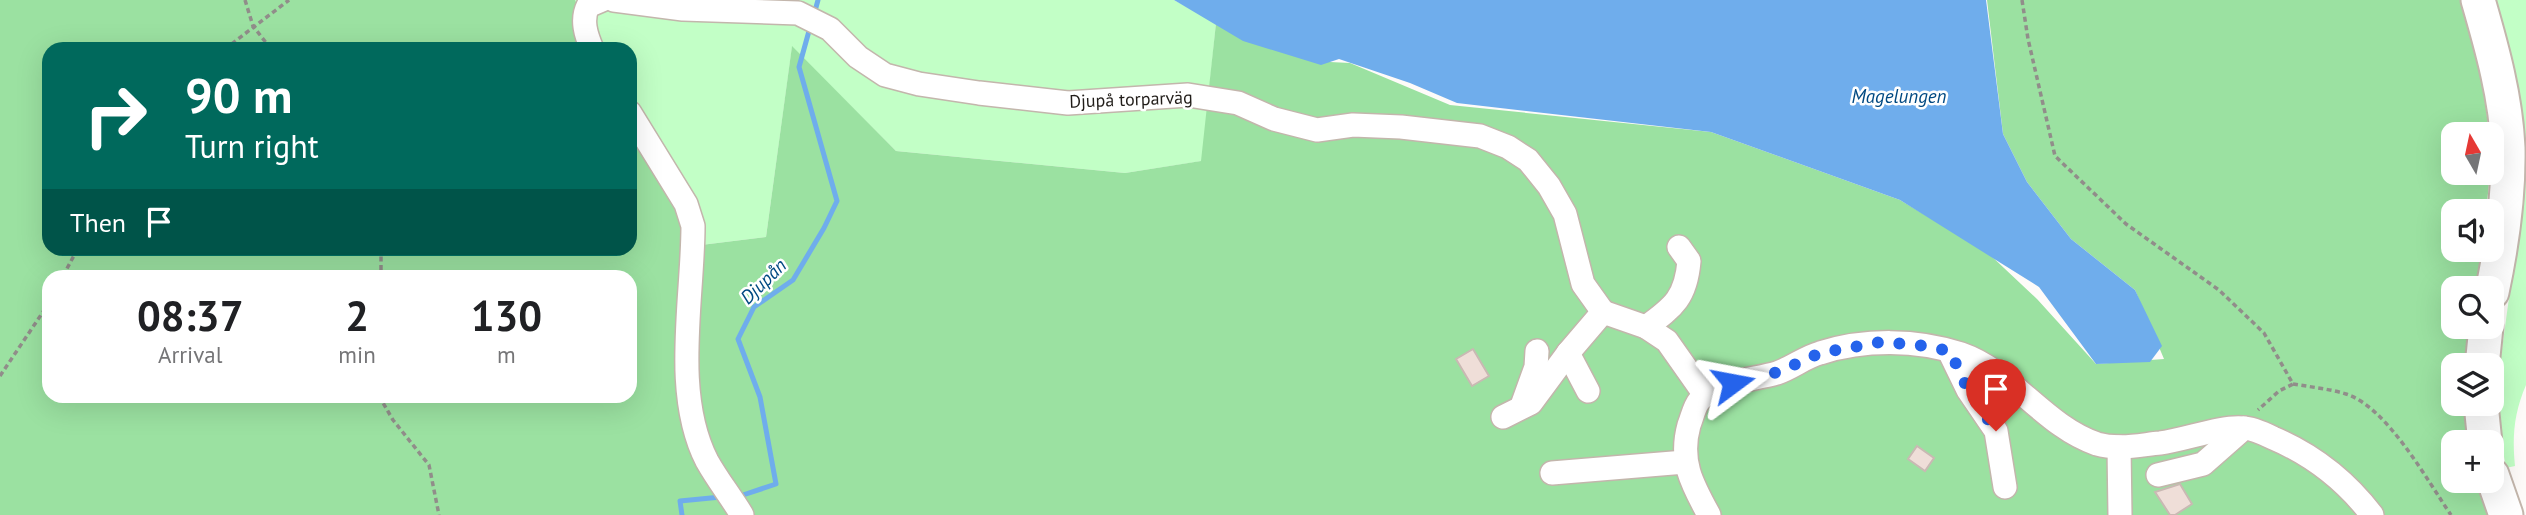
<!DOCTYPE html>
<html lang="en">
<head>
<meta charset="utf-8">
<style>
	:root { --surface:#fff; --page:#f6f6f6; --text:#202124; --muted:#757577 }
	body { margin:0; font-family:"PT Sans",sans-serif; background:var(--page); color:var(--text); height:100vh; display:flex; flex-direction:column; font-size:26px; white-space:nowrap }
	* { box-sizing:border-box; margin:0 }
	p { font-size:23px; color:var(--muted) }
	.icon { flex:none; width:38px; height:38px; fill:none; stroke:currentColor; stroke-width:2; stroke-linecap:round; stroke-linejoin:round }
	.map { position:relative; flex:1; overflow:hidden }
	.drawer { position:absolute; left:42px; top:270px; width:595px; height:133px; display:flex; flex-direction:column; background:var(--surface); border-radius:21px; box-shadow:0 7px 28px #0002 }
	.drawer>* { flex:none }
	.banner { position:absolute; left:42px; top:42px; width:595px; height:214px; border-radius:21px; box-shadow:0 7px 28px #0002; background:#00695c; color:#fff; overflow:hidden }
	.needle { width:46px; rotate:351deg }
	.fabs { position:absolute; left:2441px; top:122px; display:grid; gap:14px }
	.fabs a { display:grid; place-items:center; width:63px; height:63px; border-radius:14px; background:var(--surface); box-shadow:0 7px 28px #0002; font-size:35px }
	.pin { position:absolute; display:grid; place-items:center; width:60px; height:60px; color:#fff; margin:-72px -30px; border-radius:50% 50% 50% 0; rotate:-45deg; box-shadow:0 0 7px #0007 }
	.pin .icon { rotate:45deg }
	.me { position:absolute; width:77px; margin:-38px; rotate:77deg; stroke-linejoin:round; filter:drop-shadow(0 0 5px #0008) }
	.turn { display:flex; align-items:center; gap:24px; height:147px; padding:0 28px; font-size:32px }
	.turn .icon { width:91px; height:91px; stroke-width:2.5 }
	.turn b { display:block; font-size:49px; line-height:60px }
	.then { display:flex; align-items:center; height:66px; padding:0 28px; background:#0003; gap:14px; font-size:26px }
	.eta { display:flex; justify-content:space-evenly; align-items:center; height:119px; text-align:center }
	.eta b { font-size:42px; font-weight:700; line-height:49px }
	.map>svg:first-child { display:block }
	.green { fill:#c2ffc6 }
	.forest { fill:#9be1a1; fill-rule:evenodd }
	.water { fill:#6fadec }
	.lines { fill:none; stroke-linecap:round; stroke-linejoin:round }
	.stream { stroke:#6fadec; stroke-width:5 }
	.building { fill:#efded8; stroke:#c9b9b3; stroke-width:2 }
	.minor-casing { stroke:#c3b6ac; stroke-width:26 }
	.highway-casing { stroke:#c3b6ac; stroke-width:37 }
	.path { stroke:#918d8a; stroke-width:3.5; stroke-dasharray:5 3.5; stroke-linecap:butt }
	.minor { stroke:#fff; stroke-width:23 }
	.highway { stroke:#fff; stroke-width:33 }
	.route { stroke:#2563eb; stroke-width:12; stroke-dasharray:0 21.6 }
	.labels { text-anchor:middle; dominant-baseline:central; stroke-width:5; stroke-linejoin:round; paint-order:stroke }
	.street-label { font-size:18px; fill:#211d19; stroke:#fff }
	.water-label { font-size:19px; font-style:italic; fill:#004982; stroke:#fff }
</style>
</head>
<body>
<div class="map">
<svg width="2526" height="515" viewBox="0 0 2526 515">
	<rect width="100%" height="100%" fill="#fefbf9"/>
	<g class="green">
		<polygon points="575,0 1174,0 1216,23 1202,161 1125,173 896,151 792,47 766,237 693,246 630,114 630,49 599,49"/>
		<path d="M2491 0H2526V385C2514 413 2512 436 2515 466L2506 468 2498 423 2496 393 2521 210Z"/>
	</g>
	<path class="forest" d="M0 0H575L599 49H49V248H630V114L693 246 766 237 792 46 896 151 1125 173 1201 161 1216 23 1310 61 1350 63 1450 105 1711 132 1900 200 1987 252 2037 299 2096 364 2164 359 2135 290 2071 239 2027 182 2003 134 1987 0H2464L2485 83 2488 135H2454V173L2490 174 2486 212H2454V250H2482L2478 289H2454V327H2473L2468 366H2454V404H2465L2469 443H2454V481H2477L2488 515H0ZM49 276H630V396H49Z"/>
	<polygon class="water" points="1174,0 1986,0 2003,134 2027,182 2071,239 2135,290 2162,346 2150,362 2096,364 2039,287 1900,200 1711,132 1457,103 1410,83 1339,59 1321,65 1243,41"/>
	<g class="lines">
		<g class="stream">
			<polyline points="815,11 818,0"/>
			<polyline points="743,495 776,484 760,397 738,339 754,307 793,280 824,228 837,201 799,67 809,31"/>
			<polyline points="682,515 680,501 721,497"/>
		</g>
	</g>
	<g class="building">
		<polygon points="1473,349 1489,376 1472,386 1456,359"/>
		<polygon points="1917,446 1934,458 1925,471 1908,459"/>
		<polygon points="2180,484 2192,504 2175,515 2170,515 2155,492"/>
	</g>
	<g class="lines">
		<g class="minor-casing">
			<g id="minor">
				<polyline points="614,0 683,9 798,13 830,29 858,57 885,75 919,84 979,93 1068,103 1188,95 1238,103 1274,119 1317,130 1353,125 1401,127 1480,136 1508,147 1528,160 1549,186 1565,214 1583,284 1603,312"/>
				<path d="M592 49C586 35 581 20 588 6L602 0"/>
				<path d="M630 113 686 204 693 226C693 299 672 393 707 461 717 479 731 497 742 515"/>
				<polyline points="1603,312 1646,327 1667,341 1705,395"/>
				<path d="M1646 327C1674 307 1686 297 1689 261L1679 247"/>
				<polyline points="1949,351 1968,390 1996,431 2005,487"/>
				<polyline points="1568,353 1588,391"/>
				<polyline points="1523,403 1536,367 1537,351"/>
				<polyline points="1503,417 1531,403 1568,353 1603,312"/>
				<polyline points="2119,447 2120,515"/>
				<polyline points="1552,473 1685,462"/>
				<polyline points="2158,475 2203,464 2244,428"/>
				<path d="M1709 515C1692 484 1679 461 1689 425 1692 418 1694 407 1699 401 1713 381 1755 380 1777 373 1792 368 1805 357 1820 353 1864 339 1917 339 1961 354 2013 372 2044 426 2097 444 2118 450 2139 445 2160 443 2185 440 2220 426 2243 428 2253 428 2265 434 2273 438 2313 455 2346 481 2372 515"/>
			</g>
		</g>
		<g class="highway-casing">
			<g id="highway">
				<path d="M2478 0C2492 48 2506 98 2508 148 2509 197 2502 245 2492 292"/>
				<polyline points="2482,366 2486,327"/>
				<polyline points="2481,404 2485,443"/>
				<polyline points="2492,475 2506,515"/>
			</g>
		</g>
		<g class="path">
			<polyline points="245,0 253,26 271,49"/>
			<polyline points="2022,0 2028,39 2055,156 2126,224 2219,290 2264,333 2293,384 2279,391 2258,410"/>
			<polyline points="225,49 289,0"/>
			<polyline points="381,248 381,276"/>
			<polyline points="63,276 78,248"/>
			<polyline points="0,376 49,303"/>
			<path d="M2293 384C2311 387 2330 389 2346 394 2387 407 2427 480 2451 515"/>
			<polyline points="379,396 393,420 429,465 439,515"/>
		</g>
		<use href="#minor" class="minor"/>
		<use href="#highway" class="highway"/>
	</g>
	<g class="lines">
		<polyline class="route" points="1733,383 1778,372 1820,353 1881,342 1918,345 1950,351 1968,390 1996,431"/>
	</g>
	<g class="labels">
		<g class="street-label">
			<text transform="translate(1131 99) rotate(-2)">Djupå torparväg</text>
		</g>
		<g class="water-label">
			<text x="1899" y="96">Magelungen</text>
			<text transform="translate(763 281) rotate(-44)">Djupån</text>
		</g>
	</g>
</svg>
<div class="fabs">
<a><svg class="needle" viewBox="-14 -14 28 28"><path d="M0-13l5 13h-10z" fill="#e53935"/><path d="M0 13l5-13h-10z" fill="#757577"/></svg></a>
<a><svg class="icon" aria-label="sound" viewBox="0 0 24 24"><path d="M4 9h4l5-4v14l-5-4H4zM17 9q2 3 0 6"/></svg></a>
<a><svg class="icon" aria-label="search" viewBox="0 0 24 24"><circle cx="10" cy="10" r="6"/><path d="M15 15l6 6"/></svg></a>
<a><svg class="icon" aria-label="layers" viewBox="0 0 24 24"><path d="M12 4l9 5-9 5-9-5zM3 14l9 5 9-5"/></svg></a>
<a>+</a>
</div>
<div class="pin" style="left:1996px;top:431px;background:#d93025"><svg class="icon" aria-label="arrive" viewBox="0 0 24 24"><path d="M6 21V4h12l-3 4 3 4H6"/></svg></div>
<svg class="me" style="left:1733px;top:383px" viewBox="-20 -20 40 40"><path d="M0-17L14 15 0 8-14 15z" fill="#2563eb" stroke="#fff" stroke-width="4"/></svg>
<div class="banner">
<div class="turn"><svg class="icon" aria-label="right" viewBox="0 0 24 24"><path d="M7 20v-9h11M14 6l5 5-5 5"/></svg><div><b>90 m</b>Turn right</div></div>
<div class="then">Then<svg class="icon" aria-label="arrive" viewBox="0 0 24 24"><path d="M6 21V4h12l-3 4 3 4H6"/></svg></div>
</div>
<section class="drawer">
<div class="eta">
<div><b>08:37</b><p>Arrival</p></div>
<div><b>2</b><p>min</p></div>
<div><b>130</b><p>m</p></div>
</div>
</section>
</div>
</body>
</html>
